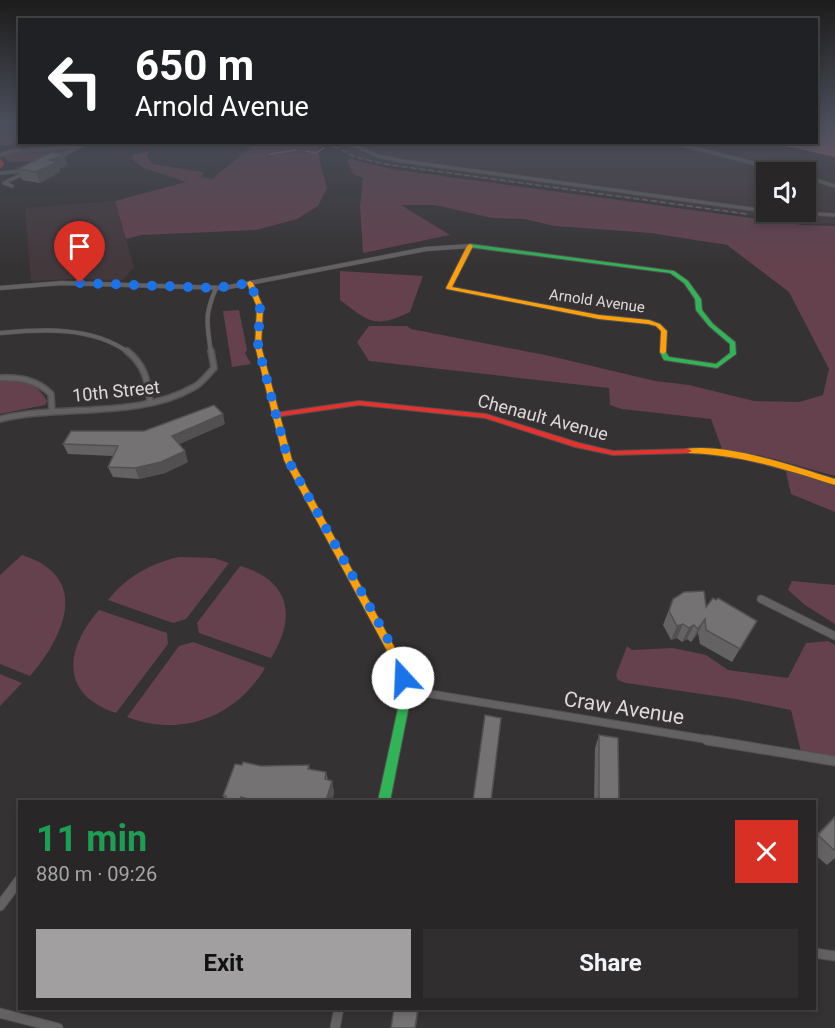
<!DOCTYPE html>
<html lang="en">
<head>
<meta charset="utf-8">
<style>
	:root { --surface:#282626; --page:#302e2e; --text:#f1f3f6; --muted:#a5a5a7; --line:#444343; --accent:#a29fa0 }
	body { margin:0; font-family:Roboto,sans-serif; background:var(--page); color:var(--text); height:100vh; display:flex; flex-direction:column; font-size:22px; white-space:nowrap }
	* { box-sizing:border-box; margin:0 }
	p { font-size:20px; color:var(--muted) }
	.icon { flex:none; width:33px; height:33px; fill:none; stroke:currentColor; stroke-width:2; stroke-linecap:round; stroke-linejoin:round }
	.map { position:relative; flex:1; overflow:hidden }
	.sheet { position:absolute; left:18px; top:800px; width:798px; height:210px; display:flex; flex-direction:column; background:var(--surface); border-radius:0px; box-shadow:0 3px 9px #0003,0 0 0 2px var(--line) }
	.sheet>* { flex:none }
	.guide { position:absolute; left:18px; top:18px; width:800px; height:126px; border-radius:0px; box-shadow:0 3px 9px #0003,0 0 0 2px var(--line); background:#202124; color:#fff; overflow:hidden }
	.buttons { position:absolute; left:756px; top:162px; display:grid; gap:12px }
	.buttons a { display:grid; place-items:center; width:60px; height:60px; border-radius:0px; background:var(--surface); box-shadow:0 3px 9px #0003,0 0 0 2px var(--line); font-size:30px }
	.pin { position:absolute; display:grid; place-items:center; width:51px; height:51px; color:#fff; margin:-62px -26px; border-radius:50% 50% 50% 0; rotate:-45deg; box-shadow:0 0 6px #0007 }
	.pin .icon { rotate:45deg }
	.me { position:absolute; width:66px; margin:-33px; rotate:340deg; stroke-linejoin:round; filter:drop-shadow(0 0 4px #0008) }
	.turn { display:flex; align-items:center; gap:21px; height:126px; padding:0 18px; font-size:27px }
	.turn .icon { width:78px; height:78px; stroke-width:2.5 }
	.turn b { display:block; font-size:42px; line-height:51px }
	.round { display:grid; place-items:center; flex:none; width:63px; height:63px; border-radius:0px; background:var(--page) }
	.headline { display:flex; align-items:center; justify-content:space-between; height:102px; padding:0 18px }
	h1 { font-size:36px; font-weight:700; line-height:45px; color:#1e9e55 }
	.action { display:flex; gap:12px; margin-top:auto; padding:12px 18px }
	.action a { flex:1; height:69px; border-radius:0px; background:var(--accent); color:#111; font-size:24px; font-weight:700; line-height:69px; text-align:center }
	.action a+a { background:var(--page); color:var(--text) }
	.map>svg:first-child { display:block }
	.built { fill:#43383c; fill-rule:evenodd }
	.green { fill:#64414d }
	.water { fill:#a5647c }
	.lines { fill:none; stroke-linecap:round; stroke-linejoin:round }
	.stream { stroke:#a5647c; stroke-width:1.5 }
	.street-far4-casing { stroke:#535051; stroke-width:4.5 }
	.street-far3-casing { stroke:#535051; stroke-width:5 }
	.street-far2-casing { stroke:#535051; stroke-width:8 }
	.street-far1-casing { stroke:#535051; stroke-width:9 }
	.street-casing { stroke:#535051; stroke-width:11 }
	.fast-casing { stroke:#535051; stroke-width:2 }
	.slow-casing { stroke:#535051; stroke-width:2 }
	.jam-casing { stroke:#535051; stroke-width:2 }
	.street-far4 { stroke:#636162; stroke-width:3 }
	.street-far3 { stroke:#636162; stroke-width:4 }
	.street-far2 { stroke:#636162; stroke-width:5 }
	.street-far1 { stroke:#636162; stroke-width:7 }
	.street { stroke:#636162; stroke-width:9 }
	.fast { fill:#30b455; fill-rule:evenodd }
	.slow { fill:#ff9f0a; fill-rule:evenodd }
	.jam { fill:#e5322d; fill-rule:evenodd }
	.rail { stroke:#6b6869; stroke-width:1.5; stroke-dasharray:6 3; stroke-linecap:butt }
	.wall { fill:#656263 }
	.shaded-wall { fill:#525050 }
	.building { fill:#757273; stroke:#525050; stroke-width:1.5 }
	.route { stroke:#1a73e8; stroke-width:10; stroke-dasharray:0 18 }
	.labels { text-anchor:middle; dominant-baseline:central; stroke-width:6; stroke-linejoin:round; paint-order:stroke }
	.far-street-label { font-size:15px; fill:#ddd9da; stroke:#363132 }
	.street-label { font-size:18px; fill:#ddd9da; stroke:#363132 }
	.near-street-label { font-size:21px; fill:#ddd9da; stroke:#363132 }
</style>
</head>
<body>
<div class="map">
<svg width="835" height="1028" viewBox="0 0 835 1028">
	<rect width="100%" height="100%" fill="#353233"/>
	<g class="built">
		<path d="M322 143H772L835 157V224L801 223 390 166 362 160ZM766 172H806V212H766Z"/>
		<polygon points="115,201 134,267 123,280 70,279 31,281 25,208"/>
	</g>
	<g class="green">
		<polygon points="0,124 19,124 19,136 12,145 0,146"/>
		<polygon points="256,143 312,143 318,146 321,167 327,188 318,206 297,219 256,230 141,235 126,239 115,201 186,182 144,168 133,160 133,155 149,151 147,157 152,164 203,172 202,177 212,179"/>
		<polygon points="73,148 48,160 9,162 3,156 11,153"/>
		<polygon points="351,159 391,169 803,225 835,226 835,476 763,456 722,449 711,419 622,409 610,405 609,388 369,361 357,342 369,326 407,326 411,329 550,356 655,381 689,385 754,401 799,402 823,395 829,369 789,292 727,245 651,233 555,226 524,219 492,218 435,205 401,205 450,235 363,253 360,206 363,178 353,174 347,160"/>
		<path d="M340 271 423 276 410 312C374 329 369 322 340 300Z"/>
		<polygon points="239,310 247,350 245,353 251,364 232,367 223,311"/>
		<path d="M0 380C23 380 35 381 47 401L45 405 0 414Z"/>
		<polygon points="785,468 835,486 835,512 791,494"/>
		<path d="M22 555C91 577 65 635 30 676L0 664V575Z"/>
		<path d="M179 557 214 558 229 563 186 619 173 623 108 600C127 576 150 564 179 557Z"/>
		<path d="M240 566C290 580 297 617 271 658L199 633 197 623Z"/>
		<polygon points="792,581 835,585 835,624 805,605 788,590"/>
		<path d="M99 610 167 633 168 644 116 713C59 694 65 649 99 610Z"/>
		<polygon points="828,641 835,645 835,758 801,752 791,710 736,699 626,683 618,680 616,675 627,646 632,650 673,648 706,655 728,670 788,678 806,643"/>
		<path d="M193 642 265 668C236 717 181 738 127 717L179 646Z"/>
		<polygon points="0,674 22,683 0,706"/>
	</g>
	<polygon class="water" points="816,124 835,124 835,157 772,143 816,142"/>
	<g class="lines">
		<g class="stream">
			<polyline points="306,151 316,153 324,148"/>
			<polyline points="270,154 296,150"/>
		</g>
		<g class="street-far4-casing">
			<g id="street-far4">
				<polyline points="347,142 378,156 402,161 766,211"/>
				<polyline points="671,142 788,172"/>
				<polyline points="0,155 13,151 77,147"/>
				<polyline points="57,158 89,142"/>
				<polyline points="0,173 23,171"/>
				<polyline points="806,177 835,186"/>
				<polyline points="12,186 4,183 26,172"/>
				<polyline points="781,212 835,215"/>
			</g>
		</g>
		<g class="street-far3-casing">
			<g id="street-far3">
				<polyline points="0,288 62,283 224,288 426,249 470,246"/>
				<path d="M0 333C42 329 93 326 129 353"/>
				<path d="M211 353C207 323 204 316 216 288"/>
			</g>
		</g>
		<g class="street-far2-casing">
			<g id="street-far2">
				<path d="M127 351C145 365 148 381 150 403"/>
				<path d="M0 378C20 377 37 380 51 394L52 411"/>
				<path d="M0 419C62 404 139 419 194 387 202 383 208 374 214 368L211 351"/>
			</g>
		</g>
		<g class="street-far1-casing">
			<g id="street-far1">
				<polyline points="761,599 835,636"/>
				<polyline points="407,690 716,741"/>
			</g>
		</g>
		<g class="street-casing">
			<g id="street">
				<polyline points="707,740 835,761"/>
				<polyline points="0,906 20,879"/>
				<polyline points="814,953 835,956"/>
				<polyline points="0,1013 58,1028"/>
				<polyline points="335,1028 339,1008"/>
			</g>
		</g>
		<g class="fast-casing">
			<g id="fast">
				<polygon points="470,244 674,271 688,281 701,299 702,310 713,324 735,342 736,354 717,368 664,360 660,352 663,350 665,351 669,357 716,364 730,353 730,344 709,326 696,310 695,299 684,283 670,273 468,247 468,245"/>
				<polygon points="394,651 397,652 399,655 412,690 390,801 378,801 402,690 389,655 391,652"/>
			</g>
		</g>
		<g class="slow-casing">
			<g id="slow">
				<polygon points="470,244 473,246 452,287 599,315 649,320 660,324 667,331 666,352 663,354 660,352 661,331 656,326 648,324 599,319 447,289 446,288 467,246"/>
				<polygon points="250,281 253,283 263,307 261,346 292,460 397,652 399,655 397,658 394,659 391,658 284,460 255,346 257,307 247,283"/>
				<path d="M685 449C729 443 793 466 835 479V485C783 469 743 455 688 453H685L684 451Z"/>
			</g>
		</g>
		<g class="jam-casing">
			<g id="jam">
				<polygon points="0,159 4,164 0,168"/>
				<polygon points="359,401 486,414 579,443 613,451 688,449 692,451 688,453 613,455 575,447 485,418 359,405 275,417 271,415 275,413"/>
			</g>
		</g>
		<use href="#street-far4" class="street-far4"/>
		<use href="#street-far3" class="street-far3"/>
		<use href="#street-far2" class="street-far2"/>
		<use href="#street-far1" class="street-far1"/>
		<use href="#street" class="street"/>
		<use href="#fast" class="fast"/>
		<use href="#slow" class="slow"/>
		<use href="#jam" class="jam"/>
		<polyline class="rail" points="325,142 355,157 384,164 747,214"/>
	</g>
	<g class="wall">
		<polygon points="67,165 59,169 60,172 40,183 22,180 18,169"/>
		<polygon points="225,424 179,444 188,462 165,473 139,479 113,477 108,467 113,456 68,454 63,444 144,431"/>
		<polygon points="673,599 706,607 757,621 732,662 700,644 698,633 691,642 687,639 682,642 677,638 671,640 663,625"/>
		<polygon points="599,735 619,801 594,801 595,748"/>
		<polygon points="309,765 310,770 326,772 328,780 332,781 334,793 332,801 226,801 223,796"/>
		<polygon points="835,816 835,858 827,865 814,854 814,837"/>
	</g>
	<g class="shaded-wall">
		<polygon points="64,154 67,165 59,169 60,172 40,183 36,172 50,160"/>
		<polygon points="223,414 225,424 175,446 172,436"/>
		<polygon points="185,451 188,462 165,473 139,479 135,468"/>
		<polygon points="705,619 698,633 691,642 698,629"/>
		<polygon points="683,624 677,638 671,640 677,626"/>
		<polygon points="694,625 687,639 682,642 689,628"/>
		<polygon points="332,781 334,793 332,801 326,801"/>
		<polygon points="418,1008 419,1008 416,1028 415,1028"/>
	</g>
	<g class="building">
		<polygon points="51,152 64,154 50,160 57,162 36,172 18,169"/>
		<polygon points="214,405 223,414 172,436 185,451 161,462 135,468 108,467 118,446 63,444 71,431 144,431"/>
		<polygon points="704,591 706,607 713,598 716,600 718,598 757,621 740,649 706,630 705,619 698,629 694,625 689,628 683,624 677,626 669,611 673,599 684,592"/>
		<polygon points="485,715 501,718 491,801 473,801"/>
		<polygon points="599,735 618,738 619,801 599,801"/>
		<polygon points="243,762 261,766 309,765 308,769 326,772 325,779 332,781 326,801 254,801 241,797 239,801 226,799 226,796 223,796 235,764 242,765"/>
		<polygon points="835,817 835,851 818,835"/>
		<polygon points="394,1008 418,1008 415,1028 391,1028"/>
	</g>
	<linearGradient id="sky" x2="0" y2="1"><stop stop-color="#1d1c1c"/><stop offset="0.46" stop-color="#4b4f5b"/><stop offset="1" stop-color="#4b4f5b" stop-opacity="0"/></linearGradient>
	<rect width="835" height="268" fill="url(#sky)"/>
	<g class="lines">
		<polyline class="route" points="80,283 216,288 250,283 260,307 258,346 288,460 391,645 403,678"/>
	</g>
	<g class="labels">
		<g class="far-street-label">
			<text transform="translate(597 301) rotate(8)">Arnold Avenue</text>
		</g>
		<g class="street-label">
			<text transform="translate(116 391) rotate(-6)">10th Street</text>
			<text transform="translate(543 417) rotate(15)">Chenault Avenue</text>
		</g>
		<g class="near-street-label">
			<text transform="translate(624 708) rotate(9)">Craw Avenue</text>
		</g>
	</g>
</svg>
<div class="buttons">
<a><svg class="icon" aria-label="sound" viewBox="0 0 24 24"><path d="M4 9h4l5-4v14l-5-4H4zM17 9q2 3 0 6"/></svg></a>
</div>
<div class="pin" style="left:80px;top:283px;background:#d93025"><svg class="icon" aria-label="arrive" viewBox="0 0 24 24"><path d="M6 21V4h12l-3 4 3 4H6"/></svg></div>
<svg class="me" style="left:403px;top:678px" viewBox="-20 -20 40 40"><circle r="19" fill="#fff"/><path d="M0-13L10 11 0 6-10 11z" fill="#1a73e8"/></svg>
<div class="guide">
<div class="turn"><svg class="icon" aria-label="left" viewBox="0 0 24 24"><path d="M17 20v-9H6M10 6l-5 5 5 5"/></svg><div><b>650 m</b>Arnold Avenue</div></div>
</div>
<section class="sheet">
<div class="headline"><div><h1>11 min</h1><p>880 m · 09:26</p></div><a class="round" style="background:#d93025;color:#fff"><svg class="icon" aria-label="close" viewBox="0 0 24 24"><path d="M6 6l12 12M18 6L6 18"/></svg></a></div>
<div class="action"><a>Exit</a><a>Share</a></div>
</section>
</div>
</body>
</html>
